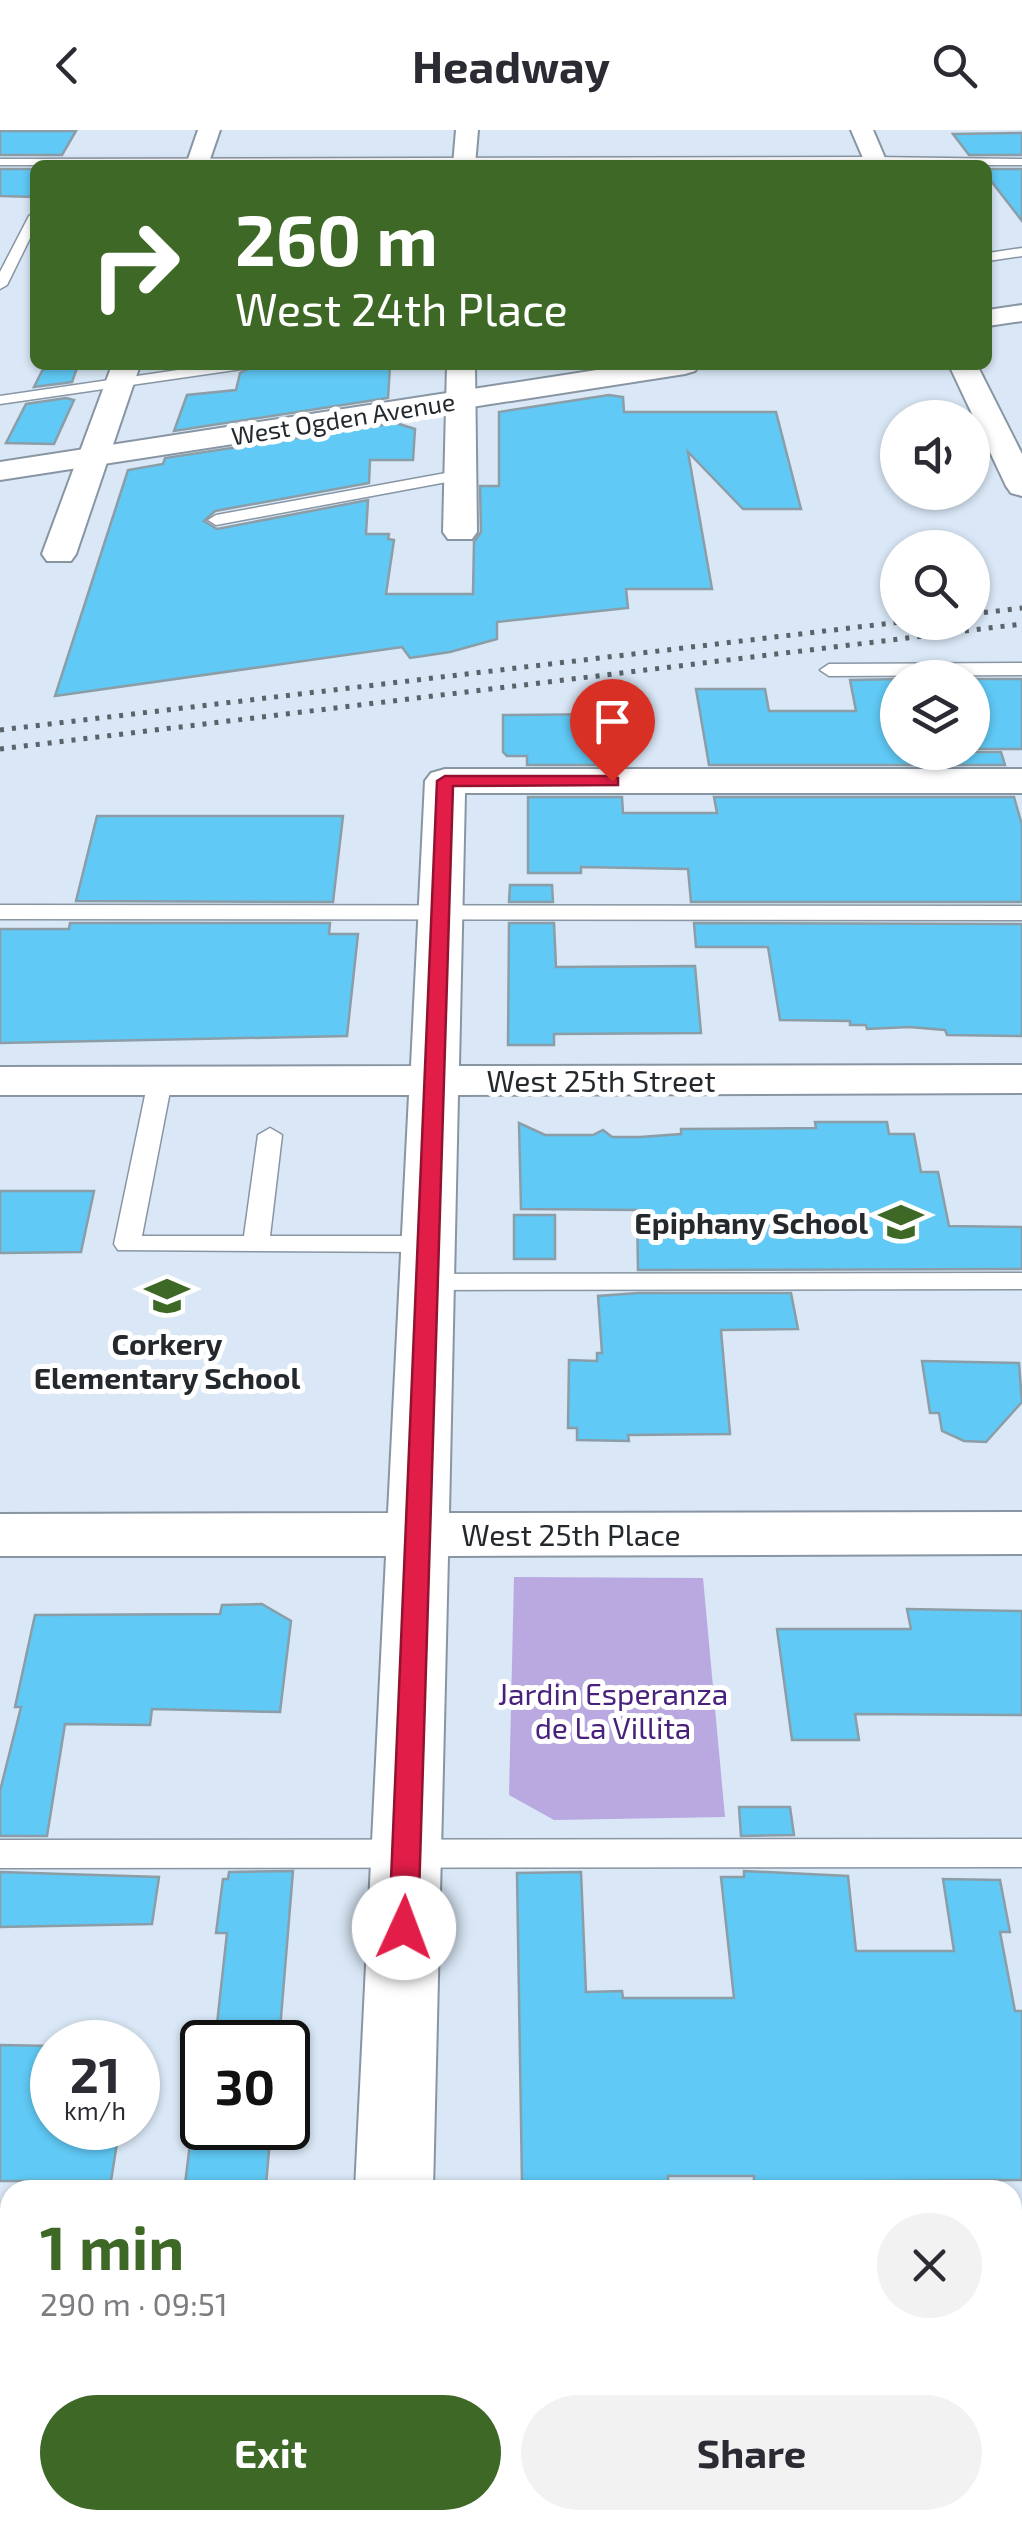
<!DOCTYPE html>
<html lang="en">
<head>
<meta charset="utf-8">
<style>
	:root { --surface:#fff; --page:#f2f2f3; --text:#2b2b33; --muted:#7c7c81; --accent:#3e6825 }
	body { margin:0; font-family:"Exo 2",sans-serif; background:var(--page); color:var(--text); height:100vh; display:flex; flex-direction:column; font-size:38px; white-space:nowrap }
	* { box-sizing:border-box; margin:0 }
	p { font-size:32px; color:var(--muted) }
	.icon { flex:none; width:55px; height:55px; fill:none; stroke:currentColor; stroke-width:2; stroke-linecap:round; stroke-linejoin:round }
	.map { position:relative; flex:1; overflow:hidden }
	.side { position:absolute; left:0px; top:2050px; width:1022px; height:350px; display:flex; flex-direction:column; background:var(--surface); border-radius:30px 30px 0 0; box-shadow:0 2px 8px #0004 }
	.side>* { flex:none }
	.top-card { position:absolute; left:30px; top:30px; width:962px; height:210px; border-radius:15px; box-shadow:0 2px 8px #0004; background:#3e6825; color:#fff; overflow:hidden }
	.controls { position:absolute; left:880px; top:270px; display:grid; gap:20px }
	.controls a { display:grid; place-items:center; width:110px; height:110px; border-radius:50%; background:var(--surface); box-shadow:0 2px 8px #0004; font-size:50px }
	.speed { position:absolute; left:30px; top:1890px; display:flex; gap:20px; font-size:50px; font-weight:700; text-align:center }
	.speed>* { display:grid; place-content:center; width:130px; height:130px; border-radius:50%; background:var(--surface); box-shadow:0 2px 8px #0004; line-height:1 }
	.speed small { font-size:25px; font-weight:400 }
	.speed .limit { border:5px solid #111; border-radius:15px; background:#fff; color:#111 }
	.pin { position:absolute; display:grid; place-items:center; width:85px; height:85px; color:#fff; margin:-102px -42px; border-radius:50% 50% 50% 0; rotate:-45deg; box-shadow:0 0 10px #0007 }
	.pin .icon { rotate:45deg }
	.me { position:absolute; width:110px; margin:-55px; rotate:2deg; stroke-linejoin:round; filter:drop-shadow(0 0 8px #0008) }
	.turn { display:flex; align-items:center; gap:35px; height:210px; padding:0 40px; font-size:45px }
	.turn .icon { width:130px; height:130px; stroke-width:2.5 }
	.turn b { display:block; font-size:70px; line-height:85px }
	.round { display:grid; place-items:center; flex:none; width:105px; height:105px; border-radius:52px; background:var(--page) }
	.overview { display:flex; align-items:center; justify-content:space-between; height:170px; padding:0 40px }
	h1 { font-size:60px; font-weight:700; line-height:75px; color:var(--accent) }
	.button { display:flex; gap:20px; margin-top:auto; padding:20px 40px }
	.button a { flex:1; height:115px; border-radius:60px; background:var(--accent); color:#fff; font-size:40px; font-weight:700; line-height:115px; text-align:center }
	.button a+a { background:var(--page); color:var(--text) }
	header { display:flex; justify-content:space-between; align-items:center; height:130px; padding:0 40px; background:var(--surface); font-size:45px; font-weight:700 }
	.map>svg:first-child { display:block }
	.green { fill:#b9a9e0 }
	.building { fill:#60c9f5; stroke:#8b9ea7; stroke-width:2.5 }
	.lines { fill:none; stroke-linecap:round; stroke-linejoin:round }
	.lane-casing { stroke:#8895a3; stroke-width:3 }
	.street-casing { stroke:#8895a3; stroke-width:4 }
	.secondary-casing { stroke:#8895a3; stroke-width:4 }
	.lane { fill:#fff; fill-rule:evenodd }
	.street { fill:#fff; fill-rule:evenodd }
	.secondary { fill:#fff; fill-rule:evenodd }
	.rail { stroke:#5a626a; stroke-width:5; stroke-dasharray:4 8; stroke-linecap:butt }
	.route { fill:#e11d48; stroke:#92132f; stroke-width:2.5 }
	.labels { text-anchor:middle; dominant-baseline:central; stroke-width:10; stroke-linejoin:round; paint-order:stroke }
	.far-street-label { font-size:25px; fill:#24292e; stroke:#fff }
	.street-label { font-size:30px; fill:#24292e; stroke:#fff }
	.poi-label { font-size:30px; font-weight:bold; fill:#24292e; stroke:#fff; text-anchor:end }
	.park-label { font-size:30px; fill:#47217c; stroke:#fff }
</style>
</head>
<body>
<header><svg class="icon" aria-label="back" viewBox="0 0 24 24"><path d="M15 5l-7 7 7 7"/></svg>Headway<svg class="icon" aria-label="search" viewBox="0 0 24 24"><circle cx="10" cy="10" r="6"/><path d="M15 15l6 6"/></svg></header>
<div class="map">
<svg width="1022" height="2400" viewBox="0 0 1022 2400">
	<rect width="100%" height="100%" fill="#d9e7f6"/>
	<polygon class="green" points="514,1447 703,1448 725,1687 554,1690 509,1665"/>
	<g class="building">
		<polygon points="0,1 76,1 62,25 0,25"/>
		<polygon points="1022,3 1022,25 969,25 953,4"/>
		<polygon points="0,39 35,39 35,67 0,66"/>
		<polygon points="988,39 1022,39 1022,91 988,47"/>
		<polygon points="45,235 78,235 72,252 34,257"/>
		<polygon points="390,236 388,268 174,301 187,265 236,260 240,243 252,237"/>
		<polygon points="609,265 623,267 624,282 776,282 801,379 743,379 688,322 712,459 626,459 628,478 497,492 497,509 450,522 410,528 402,517 55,566 128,340 163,334 165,328 396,293 415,299 413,330 370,330 369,353 215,381 204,391 217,399 368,370 366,404 389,404 388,409 394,410 386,464 473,464 474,412 481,402 480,356 499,356 499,282"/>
		<polygon points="66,268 74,270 54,314 6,313 26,274"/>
		<polygon points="898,549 898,622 1001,622 1005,635 709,635 696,559 765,559 769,581 856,581 850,550"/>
		<rect x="972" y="549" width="50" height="70"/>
		<polygon points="619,584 621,635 527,635 527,626 507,626 503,622 503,585"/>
		<polygon points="528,667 622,667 623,683 717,683 714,667 1014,667 1022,695 1022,772 691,772 688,739 581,737 581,743 528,743"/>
		<polygon points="97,686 343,686 333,772 76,771"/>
		<polygon points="510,755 552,755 553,772 509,772"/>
		<polygon points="70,793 330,793 329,804 358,804 347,906 0,913 0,799 69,799"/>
		<polygon points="509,793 554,793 556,837 695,836 701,903 554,904 554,915 508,915"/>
		<polygon points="694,793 1022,794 1022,906 947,905 945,900 909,897 867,899 866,895 850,895 850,891 780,890 768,817 696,817"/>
		<polygon points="815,992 887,992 889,1004 914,1004 921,1042 938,1042 949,1096 1022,1097 1022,1139 638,1140 637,1080 521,1079 519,993 545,1005 593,1005 603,1000 612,1007 640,1007 681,1004 681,999 816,998"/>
		<polygon points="0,1061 94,1061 81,1122 0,1123"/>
		<rect x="514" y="1085" width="41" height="44"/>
		<polygon points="638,1163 791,1163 798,1199 721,1200 730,1304 628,1305 629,1311 577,1310 577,1298 568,1298 569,1230 597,1231 597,1223 602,1223 598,1166"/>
		<polygon points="922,1231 1019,1233 1022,1272 986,1312 964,1311 942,1301 939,1283 930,1283"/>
		<polygon points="262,1474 291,1491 280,1582 152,1579 150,1595 65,1594 47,1706 0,1706 0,1661 21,1577 15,1577 35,1485 220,1484 222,1475"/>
		<polygon points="907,1479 1022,1481 1022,1585 855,1584 859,1610 792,1610 777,1499 911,1499"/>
		<polygon points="739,1677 790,1677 794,1705 741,1706"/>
		<polygon points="293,1741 279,1912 215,1912 227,1803 216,1803 223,1749 228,1749 229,1742"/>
		<polygon points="744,1741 848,1746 856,1821 954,1821 943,1749 1000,1750 1010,1802 1000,1802 1015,1881 1022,1881 1022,2050 754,2052 754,2046 668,2046 668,2051 522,2052 517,1743 581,1742 586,1862 622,1861 623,1868 734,1868 721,1747 744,1747"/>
		<polygon points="0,1742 159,1747 152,1794 0,1797"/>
		<polygon points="0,1915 52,1916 52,1998 119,2000 111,2051 0,2051"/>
		<polygon points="192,1998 271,1998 266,2055 185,2054"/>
	</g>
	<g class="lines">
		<g class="lane-casing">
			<g id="lane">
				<polygon points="875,27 1022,29 1022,35 0,35 0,29"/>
				<polygon points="35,82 35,98 7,155 0,159 0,142 29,86"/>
				<polygon points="1022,118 1022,126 988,131 988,123"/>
				<polygon points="212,235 249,235 242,239 0,274 0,266"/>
				<polygon points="457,341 465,346 463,349 216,395 208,390 216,385"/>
				<polygon points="1022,533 1022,545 829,546 820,540 829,534"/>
				<polygon points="0,775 1022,776 1022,790 0,789"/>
				<polygon points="160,944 172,951 142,1106 244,1106 258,1005 270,998 282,1005 270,1106 428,1106 441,1114 428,1122 118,1120 114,1114 148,951"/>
				<polygon points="1022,1143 1022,1159 426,1160 413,1152 426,1144"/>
				<polygon points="1022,1709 1022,1737 0,1738 0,1710"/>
				<polygon points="0,2354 10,2354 10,2390 25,2391 0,2398"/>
			</g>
		</g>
		<g class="street-casing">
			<g id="street">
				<polygon points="198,0 220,0 208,35 186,35"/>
				<polygon points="456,0 478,0 475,35 453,35"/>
				<polygon points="112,235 140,235 76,424 71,431 47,431 42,424"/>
				<polygon points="447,235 475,235 477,402 472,409 448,409 443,402"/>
				<polygon points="445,639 1022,639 1022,663 465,663 459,936 1022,935 1022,963 458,965 449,1383 1022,1382 1022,1424 448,1426 433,2060 355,2060 386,1426 0,1426 0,1384 388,1383 409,965 0,965 0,937 411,936 425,651 431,643"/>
				<polygon points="726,2390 814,2390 815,2400 727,2400"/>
			</g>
		</g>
		<g class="secondary-casing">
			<g id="secondary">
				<polygon points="851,0 873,0 888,35 866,35"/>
				<polygon points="1022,175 1022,191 988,196 988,180"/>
				<polygon points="629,235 699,235 695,241 685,244 0,350 0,332"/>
				<polygon points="949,235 977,235 1022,324 1022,366 1011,363 1006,356"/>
				<rect x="1012" y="2131" width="10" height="78"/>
				<rect x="0" y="2132" width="10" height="78"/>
			</g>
		</g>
		<use href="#lane" class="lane"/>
		<use href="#street" class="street"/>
		<use href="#secondary" class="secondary"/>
		<g class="rail">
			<polyline points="972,484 1022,478"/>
			<polyline points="0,600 900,492"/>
			<polyline points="0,619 1022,494"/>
		</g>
	</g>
	<polygon class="route" points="612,646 618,648 618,655 453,656 418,1798 414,1807 404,1811 393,1807 389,1798 437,651 445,646"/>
	<defs>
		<g id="school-bare" transform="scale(3.45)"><path d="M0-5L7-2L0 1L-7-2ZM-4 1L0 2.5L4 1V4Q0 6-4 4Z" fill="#3e6825" stroke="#fff" stroke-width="2.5" paint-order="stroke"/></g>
	</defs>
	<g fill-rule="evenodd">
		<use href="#school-bare" x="901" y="1092"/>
		<use href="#school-bare" x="167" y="1166"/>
	</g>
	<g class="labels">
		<g class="far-street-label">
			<text transform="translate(343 288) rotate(-9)">West Ogden Avenue</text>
		</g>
		<g class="street-label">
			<text x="601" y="950">West 25th Street</text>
			<text x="571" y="1404">West 25th Place</text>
		</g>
		<g class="poi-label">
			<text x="868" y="1092">Epiphany School</text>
			<text x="167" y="1213" text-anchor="middle">Corkery<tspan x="167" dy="34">Elementary School</tspan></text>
		</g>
		<g class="park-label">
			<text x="613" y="1563">Jardin Esperanza<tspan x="613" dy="34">de La Villita</tspan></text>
		</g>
	</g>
</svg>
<div class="controls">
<a><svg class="icon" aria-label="sound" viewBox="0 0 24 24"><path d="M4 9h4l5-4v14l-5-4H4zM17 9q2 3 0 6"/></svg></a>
<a><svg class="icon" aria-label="search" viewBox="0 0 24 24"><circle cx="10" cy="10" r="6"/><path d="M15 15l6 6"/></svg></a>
<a><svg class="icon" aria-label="layers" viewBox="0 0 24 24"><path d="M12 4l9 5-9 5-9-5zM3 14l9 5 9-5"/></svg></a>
</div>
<div class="speed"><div>21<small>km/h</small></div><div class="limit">30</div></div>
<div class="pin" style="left:612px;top:651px;background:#d93025"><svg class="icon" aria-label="arrive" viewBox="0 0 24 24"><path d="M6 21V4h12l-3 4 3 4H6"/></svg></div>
<svg class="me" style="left:404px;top:1798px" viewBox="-20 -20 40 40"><circle r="19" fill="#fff"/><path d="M0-13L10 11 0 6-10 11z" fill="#e11d48"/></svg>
<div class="top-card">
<div class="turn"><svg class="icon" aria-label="right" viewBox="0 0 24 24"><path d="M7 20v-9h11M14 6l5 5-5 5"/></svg><div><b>260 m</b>West 24th Place</div></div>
</div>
<section class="side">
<div class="overview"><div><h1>1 min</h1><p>290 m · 09:51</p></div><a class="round"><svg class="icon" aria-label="close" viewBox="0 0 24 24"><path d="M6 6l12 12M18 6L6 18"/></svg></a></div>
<div class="button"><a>Exit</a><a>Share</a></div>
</section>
</div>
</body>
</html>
